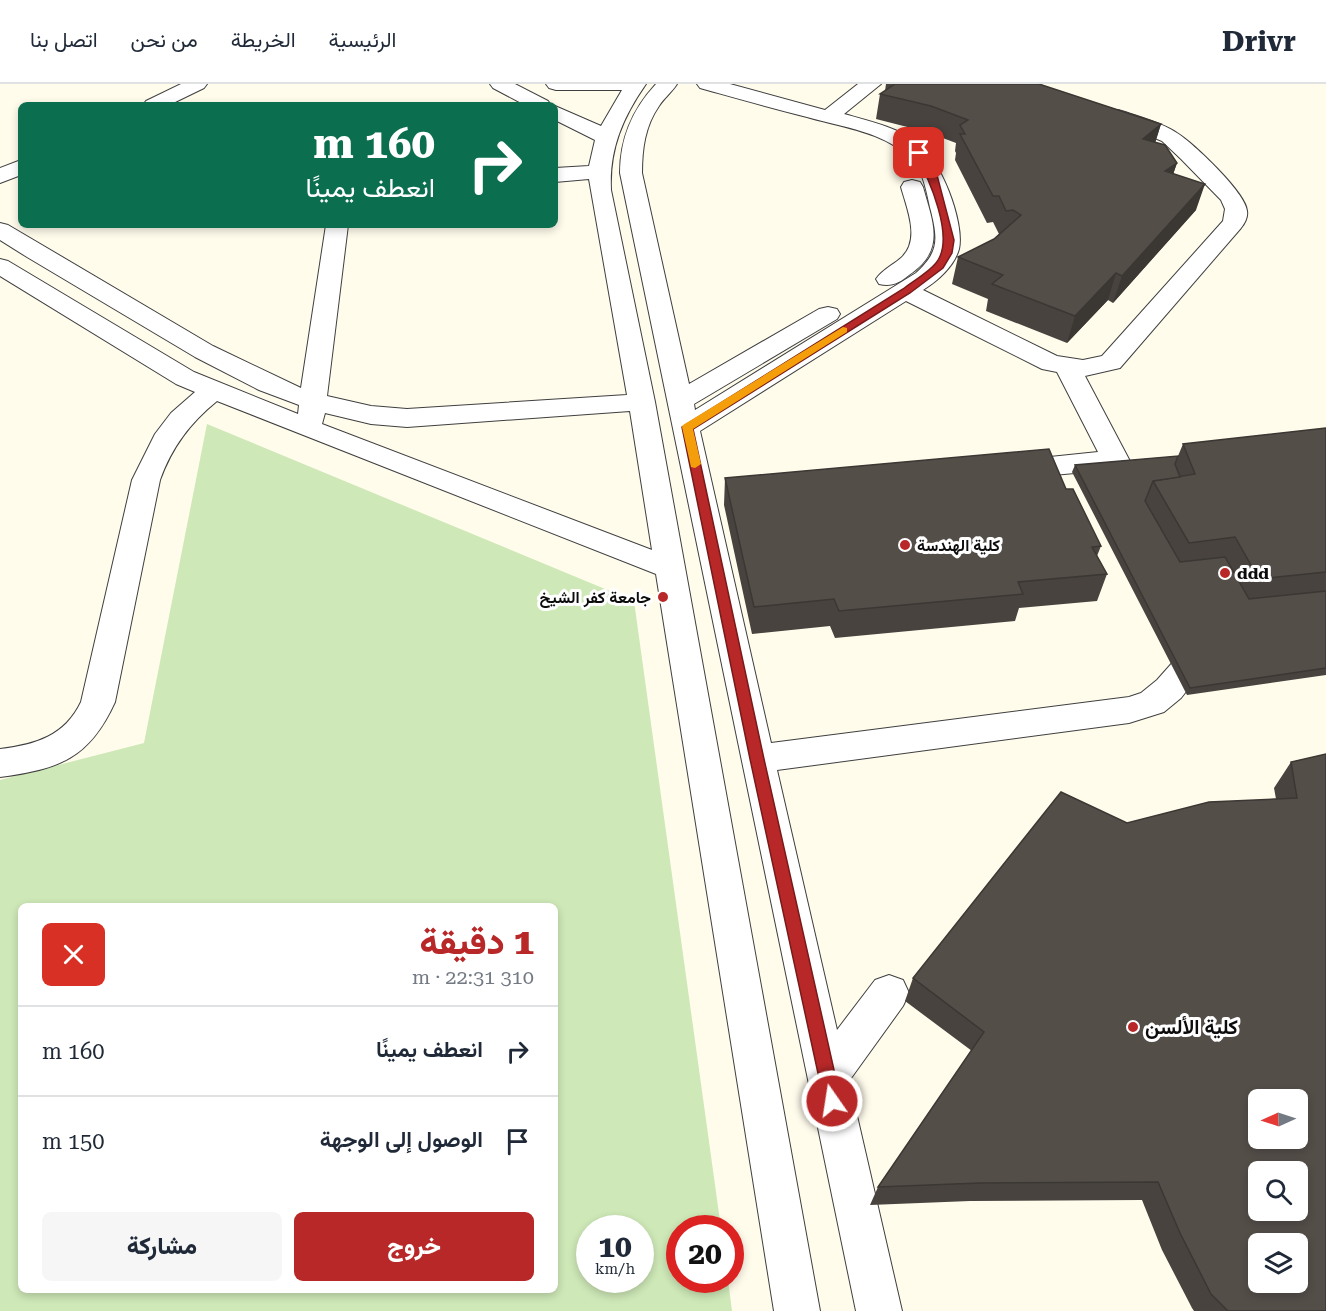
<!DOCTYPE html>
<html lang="ar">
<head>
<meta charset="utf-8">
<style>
	:root { --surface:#fff; --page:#f6f6f7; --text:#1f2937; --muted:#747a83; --line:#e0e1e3; --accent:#b82828 }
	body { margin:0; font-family:"Roboto Serif",Vazirmatn,serif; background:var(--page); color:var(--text); direction:rtl; height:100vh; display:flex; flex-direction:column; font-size:22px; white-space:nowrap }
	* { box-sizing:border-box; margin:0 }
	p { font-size:20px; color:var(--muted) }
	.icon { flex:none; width:33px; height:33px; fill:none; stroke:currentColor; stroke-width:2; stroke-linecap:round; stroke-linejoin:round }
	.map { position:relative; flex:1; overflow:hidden; direction:ltr }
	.sheet { position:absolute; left:18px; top:819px; width:540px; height:390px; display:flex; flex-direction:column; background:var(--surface); border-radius:9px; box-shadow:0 3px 9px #0003; direction:rtl }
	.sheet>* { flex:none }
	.top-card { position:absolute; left:18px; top:18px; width:540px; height:126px; border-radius:9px; box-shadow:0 3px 9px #0003; direction:rtl; background:#0b6e4f; color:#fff; overflow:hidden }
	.needle { width:39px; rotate:267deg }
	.buttons { position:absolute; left:1248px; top:1005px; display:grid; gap:12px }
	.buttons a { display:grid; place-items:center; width:60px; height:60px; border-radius:9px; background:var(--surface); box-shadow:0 3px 9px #0003; font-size:30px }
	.speed { position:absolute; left:576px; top:1131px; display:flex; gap:12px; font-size:30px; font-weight:700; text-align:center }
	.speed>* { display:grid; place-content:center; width:78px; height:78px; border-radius:50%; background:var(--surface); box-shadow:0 3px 9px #0003; line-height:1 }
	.speed small { font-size:15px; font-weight:400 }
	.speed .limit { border:9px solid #d22; background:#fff; color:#111 }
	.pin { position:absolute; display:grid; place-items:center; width:51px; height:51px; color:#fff; margin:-26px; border-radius:12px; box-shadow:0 3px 9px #0006 }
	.me { position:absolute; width:66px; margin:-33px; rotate:347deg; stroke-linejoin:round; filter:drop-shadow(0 0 4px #0008) }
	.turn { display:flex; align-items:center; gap:21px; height:126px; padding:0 24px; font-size:27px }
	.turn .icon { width:78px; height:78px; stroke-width:2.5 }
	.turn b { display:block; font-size:42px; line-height:51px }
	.round { display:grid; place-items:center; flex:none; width:63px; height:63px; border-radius:9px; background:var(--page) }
	.overview { display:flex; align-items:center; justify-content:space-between; height:102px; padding:0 24px }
	h1 { font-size:36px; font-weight:800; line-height:45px; color:var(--accent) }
	.primary-button { display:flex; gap:12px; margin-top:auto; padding:12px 24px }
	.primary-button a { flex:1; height:69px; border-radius:9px; background:var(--accent); color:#fff; font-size:24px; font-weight:800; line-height:69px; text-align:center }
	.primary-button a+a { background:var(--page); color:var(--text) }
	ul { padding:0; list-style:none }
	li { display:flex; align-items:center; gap:18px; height:90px; padding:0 24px; border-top:2px solid var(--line) }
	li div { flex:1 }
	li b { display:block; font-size:22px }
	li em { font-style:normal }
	header { display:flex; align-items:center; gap:36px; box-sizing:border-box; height:84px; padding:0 30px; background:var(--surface); border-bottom:2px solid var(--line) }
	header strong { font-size:28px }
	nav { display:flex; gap:33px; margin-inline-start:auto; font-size:21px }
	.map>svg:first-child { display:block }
	.green { fill:#cee8b7; fill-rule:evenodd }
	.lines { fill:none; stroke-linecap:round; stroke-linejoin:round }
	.minor-casing { stroke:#3f3f3f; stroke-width:2 }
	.minor { fill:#fff; fill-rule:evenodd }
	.wall { fill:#48433f }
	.shaded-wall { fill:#3b3733 }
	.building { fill:#544e49; stroke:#3b3733; stroke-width:1.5; fill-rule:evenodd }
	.route { fill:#b82828; stroke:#781a1a; stroke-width:1.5 }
	.slow { fill:#f59e0b }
	.poi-dot { fill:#b82828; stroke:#fff; stroke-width:2 }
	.labels { text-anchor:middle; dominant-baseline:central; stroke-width:6; stroke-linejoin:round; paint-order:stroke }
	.poi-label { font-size:16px; font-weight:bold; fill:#0c0c0c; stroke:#fff; text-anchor:start }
	.near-poi-label { font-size:20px; font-weight:bold; fill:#0c0c0c; stroke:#fff; text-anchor:start }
</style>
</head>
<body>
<header>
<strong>Drivr</strong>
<nav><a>الرئيسية</a><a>الخريطة</a><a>من نحن</a><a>اتصل بنا</a></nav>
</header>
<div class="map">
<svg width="1326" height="1227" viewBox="0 0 1326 1227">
	<rect width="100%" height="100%" fill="#fffcec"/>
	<path class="green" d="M207 340 634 517 721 1144H680V1196H728L732 1227H0V696L144 659ZM21 822H555V1206H21ZM590 1144H640V1196H590Z"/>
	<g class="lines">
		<g class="minor-casing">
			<g id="minor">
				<polygon points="181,0 207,0 204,4 169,21 143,21 146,17"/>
				<polygon points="490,0 515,0 548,17 551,21 525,21 493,4"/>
				<path d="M546 0H646C623 33 609 65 611 106L655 318 820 1227H774L656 490 217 317C190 339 172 363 160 396L115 618C89 675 59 685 0 693V665C35 661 65 652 81 618L132 396 155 350 171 329 195 308 176 300 0 192V175L8 177 194 288 298 330 299 321 259 306 195 273 27 173 0 156V139L8 141 213 262 301 304 326 141H348L327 312 371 322 407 325 627 311 589 95 555 98V84L589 82 595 56 555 36V22L601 42 622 6H556L549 4ZM630 327 652 466 322 340 325 329 371 340 407 343Z"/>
				<path d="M656 0H677C672 8 664 14 659 22 645 42 642 65 642 89L689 300 819 225 828 223 837 225 840 230 837 235 694 320 695 326 916 189C939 168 938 156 931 127 927 111 924 88 912 76 887 48 841 43 807 33 771 24 736 14 700 4L697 0H730L825 26 858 0H881L844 30C869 37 896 43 917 58 940 74 965 138 959 165 954 183 937 197 923 206L1057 272 1083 276 1102 272 1223 137 1225 125 1221 116 1181 75 1162 57 1111 36 1108 32 1111 28 1118 26 1125 28C1142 34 1162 39 1177 49 1193 59 1246 109 1247 127 1248 133 1245 139 1241 144L1120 284 1085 292 1151 417 1147 424 1137 427 1127 424 1107 386 1011 395 1001 393 997 386 1001 379 1011 377 1098 368 1057 288 1042 285 906 217 700 347 771 659 1129 613 1141 609 1157 596 1197 551 1208 547 1219 551 1224 559 1181 614 1164 628 1129 639 777 686 837 946 875 896 889 891 903 896 909 909 903 922 849 997 902 1227H856L620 89C620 54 632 26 656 0Z"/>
				<polygon points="21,76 21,91 0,99 0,84"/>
				<path d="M912 96 920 98 923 103C933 139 946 166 909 191 899 199 892 203 879 200L876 195C882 186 893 181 901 174 921 156 907 125 901 103L904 98Z"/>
			</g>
		</g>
		<use href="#minor" class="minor"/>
	</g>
	<g class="wall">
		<polygon points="886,0 1039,0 1161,40 1155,58 1177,79 1173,90 1196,126 1113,219 1108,216 1067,259 986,227 988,215 952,200 958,173 994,155 999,150 993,138 987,139 955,76 956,69 955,67 956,59 927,48 876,35 880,10 885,7"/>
		<polygon points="1326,344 1326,591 1187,611 1072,388 1075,381 1178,372 1183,360"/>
		<polygon points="725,394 1066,405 1101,462 1097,472 1107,490 1097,517 1019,524 1015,537 835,554 830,542 752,550 724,421"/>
		<polygon points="1326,670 1326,1227 1194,1227 1192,1224 1162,1166 1142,1116 970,1117 870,1121 878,1103 972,967 905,917 913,894 1127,739 1276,715 1274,704 1291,678"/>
	</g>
	<g class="shaded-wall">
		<polygon points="1161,40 1153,66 1143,55"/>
		<polygon points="1177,79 1168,105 1165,87"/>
		<polygon points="1205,100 1196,126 1113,219 1122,192"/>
		<polygon points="1116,189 1108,216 1067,259 1075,232"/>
	</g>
	<g class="building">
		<polygon points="895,0 1039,0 1161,40 1143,55 1165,61 1177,79 1165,87 1205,100 1122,192 1116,189 1075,232 992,200 1003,191 958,173 994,155 1021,131 1013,126 1006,127 999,112 993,112 960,50 965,50 960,41 968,36 931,22 880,10"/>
		<polygon points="1326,344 1326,488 1259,495 1235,453 1189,459 1153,397 1195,390 1183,360"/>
		<polygon points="1049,365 1066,405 1073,405 1101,462 1092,463 1107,490 1018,498 1023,510 839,527 834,515 754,523 725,394"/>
		<polygon points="1178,372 1175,380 1180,393 1153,397 1145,417 1180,478 1225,473 1249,515 1326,507 1326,584 1190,604 1075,381"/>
		<path d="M1326 670V1227H1228L1211 1210 1180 1149 1158 1098 980 1099 878 1103 984 948 913 894 1061 708 1127 739 1209 718 1297 714 1291 678ZM1258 1016H1298V1054H1258ZM1258 1088H1298V1126H1258ZM1258 1160H1298V1198H1258Z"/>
	</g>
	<path class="route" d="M915 67H922L937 91 954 156 952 169 943 184 910 209 693 345 764 675 841 1017 839 1023 832 1025 826 1023 824 1017 750 675 682 343 903 205C913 197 928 189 936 179 956 155 929 93 914 69Z"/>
	<polygon class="slow" points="843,243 847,244 847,248 693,345 701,380 695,384 691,383 682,343 683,341"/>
	<g class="poi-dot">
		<circle cx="905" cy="461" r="6"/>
		<circle cx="1225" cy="489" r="6"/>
		<circle cx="663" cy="513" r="6"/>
		<circle cx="1133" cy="943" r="6"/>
	</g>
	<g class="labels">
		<g class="poi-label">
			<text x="917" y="461">كلية الهندسة</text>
			<text x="1237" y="489">ddd</text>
			<text x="651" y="513" text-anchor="end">جامعة كفر الشيخ</text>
		</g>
		<g class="near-poi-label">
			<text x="1145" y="943">كلية الألسن</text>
		</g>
	</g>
</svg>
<div class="buttons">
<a><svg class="needle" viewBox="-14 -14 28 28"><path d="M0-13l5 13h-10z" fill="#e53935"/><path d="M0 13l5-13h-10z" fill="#747a83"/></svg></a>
<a><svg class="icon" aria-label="search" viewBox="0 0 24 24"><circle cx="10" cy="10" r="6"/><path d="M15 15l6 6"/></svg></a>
<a><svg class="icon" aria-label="layers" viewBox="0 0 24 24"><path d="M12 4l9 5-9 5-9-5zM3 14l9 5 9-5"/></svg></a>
</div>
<div class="speed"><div>10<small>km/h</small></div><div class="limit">20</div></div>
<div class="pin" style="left:919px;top:69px;background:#d93025"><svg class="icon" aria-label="arrive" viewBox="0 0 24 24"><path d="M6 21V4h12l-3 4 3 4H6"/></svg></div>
<svg class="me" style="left:832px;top:1017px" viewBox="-20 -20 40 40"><circle r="17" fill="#b82828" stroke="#fff" stroke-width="3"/><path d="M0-11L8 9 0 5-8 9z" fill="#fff"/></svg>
<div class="top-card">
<div class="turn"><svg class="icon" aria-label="right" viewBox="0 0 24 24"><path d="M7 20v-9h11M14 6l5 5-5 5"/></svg><div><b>160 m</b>انعطف يمينًا</div></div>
</div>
<section class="sheet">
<div class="overview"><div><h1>1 دقيقة</h1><p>310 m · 22:31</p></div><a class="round" style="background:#d93025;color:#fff"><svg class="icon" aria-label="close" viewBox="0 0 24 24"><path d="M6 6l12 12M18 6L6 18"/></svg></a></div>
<ul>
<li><svg class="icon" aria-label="right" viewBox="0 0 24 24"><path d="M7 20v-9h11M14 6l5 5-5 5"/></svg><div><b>انعطف يمينًا</b></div><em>160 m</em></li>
<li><svg class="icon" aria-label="arrive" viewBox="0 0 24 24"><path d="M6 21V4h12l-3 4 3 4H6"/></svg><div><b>الوصول إلى الوجهة</b></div><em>150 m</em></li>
</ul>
<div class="primary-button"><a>خروج</a><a>مشاركة</a></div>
</section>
</div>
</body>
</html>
